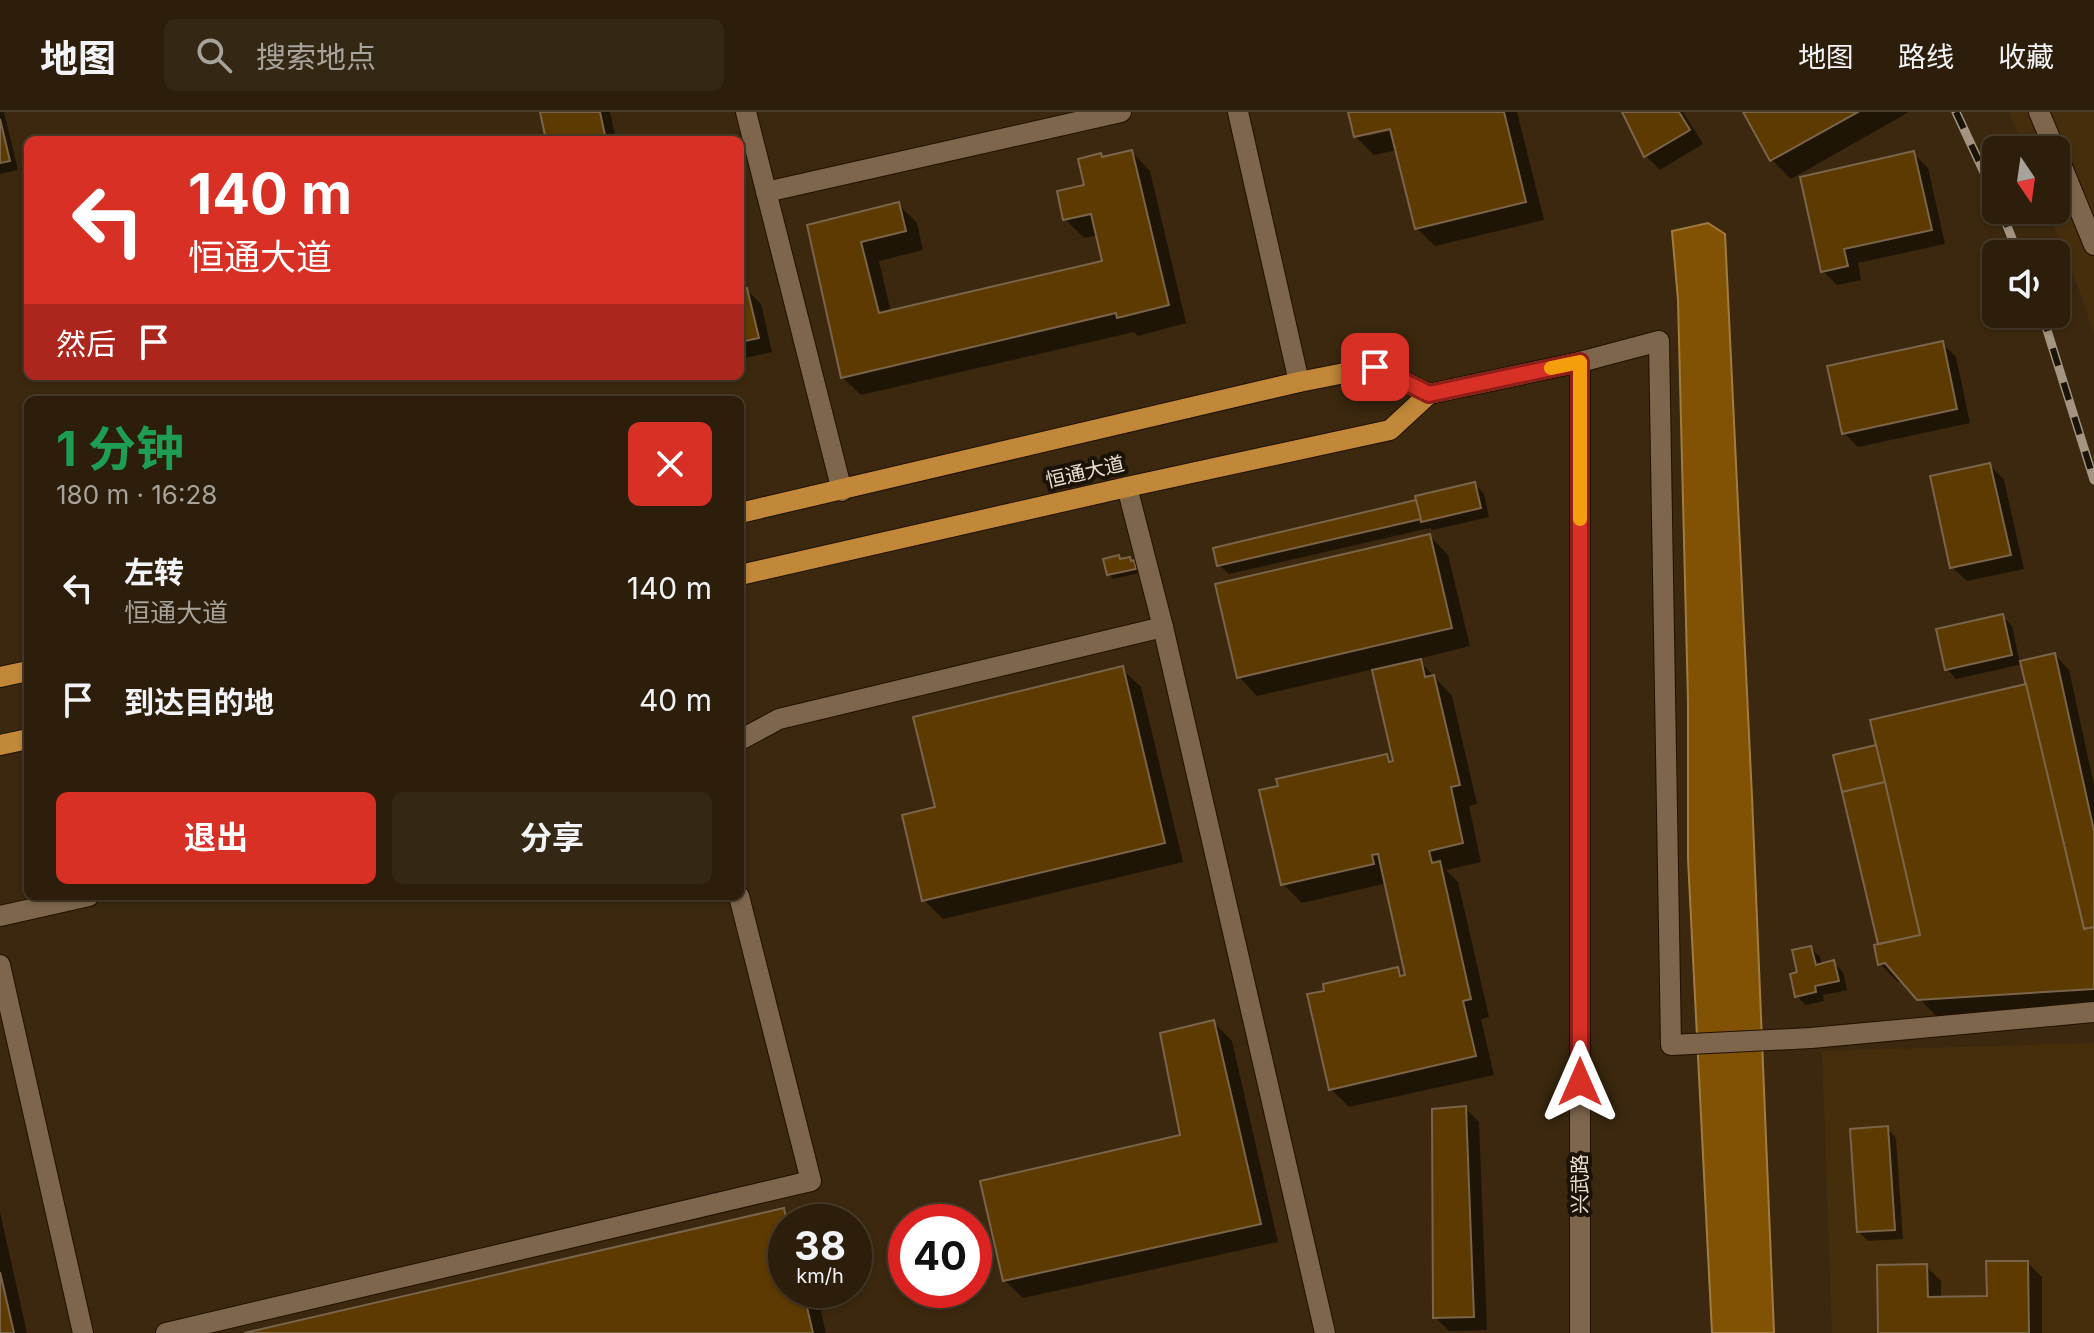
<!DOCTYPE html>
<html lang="zh">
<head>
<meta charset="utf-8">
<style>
	:root { --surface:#2c1e0a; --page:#342713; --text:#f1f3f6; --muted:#a6a29c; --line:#483c2b; --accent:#d93025 }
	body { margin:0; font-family:Inter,"Noto Sans SC",sans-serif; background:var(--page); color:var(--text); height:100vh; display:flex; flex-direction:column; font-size:30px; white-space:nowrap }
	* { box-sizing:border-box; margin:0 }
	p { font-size:26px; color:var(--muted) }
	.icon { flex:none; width:44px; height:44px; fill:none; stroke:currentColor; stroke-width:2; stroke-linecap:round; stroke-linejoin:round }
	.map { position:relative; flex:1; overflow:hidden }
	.details { position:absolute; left:24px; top:284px; width:720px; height:504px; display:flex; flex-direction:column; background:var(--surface); border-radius:12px; box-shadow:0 2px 6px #0004,0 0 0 2px var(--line) }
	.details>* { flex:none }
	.guide { position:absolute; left:24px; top:24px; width:720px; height:244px; border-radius:12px; box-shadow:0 2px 6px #0004,0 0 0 2px var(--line); background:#d93025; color:#fff; overflow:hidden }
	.needle { width:52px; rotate:167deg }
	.fabs { position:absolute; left:1982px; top:24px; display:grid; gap:16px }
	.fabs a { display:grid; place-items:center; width:88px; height:88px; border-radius:12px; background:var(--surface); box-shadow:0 2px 6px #0004,0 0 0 2px var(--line); font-size:40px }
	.speed { position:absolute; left:768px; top:1092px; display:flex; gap:16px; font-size:40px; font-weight:700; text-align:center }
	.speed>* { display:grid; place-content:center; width:104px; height:104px; border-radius:50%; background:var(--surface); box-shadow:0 2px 6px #0004,0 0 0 2px var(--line); line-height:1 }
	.speed small { font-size:20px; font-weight:400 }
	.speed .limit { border:12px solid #d22; background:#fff; color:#111 }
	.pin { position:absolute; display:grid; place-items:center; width:68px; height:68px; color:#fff; margin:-34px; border-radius:16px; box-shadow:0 4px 12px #0006 }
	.me { position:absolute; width:88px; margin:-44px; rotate:0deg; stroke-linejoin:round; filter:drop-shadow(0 0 6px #0008) }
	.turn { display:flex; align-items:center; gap:28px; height:168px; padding:0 32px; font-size:36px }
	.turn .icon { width:104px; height:104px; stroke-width:2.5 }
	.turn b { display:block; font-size:56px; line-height:68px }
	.then { display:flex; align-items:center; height:76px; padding:0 32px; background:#0003; gap:16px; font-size:30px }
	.round { display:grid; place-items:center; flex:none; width:84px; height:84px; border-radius:12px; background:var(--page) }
	.head { display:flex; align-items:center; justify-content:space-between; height:136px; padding:0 32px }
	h1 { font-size:48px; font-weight:700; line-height:60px; color:#1e9e55 }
	.cta { display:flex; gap:16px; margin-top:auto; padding:16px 32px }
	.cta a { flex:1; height:92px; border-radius:12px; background:var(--accent); color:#fff; font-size:32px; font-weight:700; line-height:92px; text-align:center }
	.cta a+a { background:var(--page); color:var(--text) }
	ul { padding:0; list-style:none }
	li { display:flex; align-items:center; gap:24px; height:112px; padding:0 32px }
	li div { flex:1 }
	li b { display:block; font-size:30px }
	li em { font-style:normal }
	header { display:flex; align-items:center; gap:48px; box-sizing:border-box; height:112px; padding:0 40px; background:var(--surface); border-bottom:2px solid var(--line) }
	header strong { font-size:38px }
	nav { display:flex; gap:44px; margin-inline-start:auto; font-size:28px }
	.search { width:560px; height:72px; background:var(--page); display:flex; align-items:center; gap:20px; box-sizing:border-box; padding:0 28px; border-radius:12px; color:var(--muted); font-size:30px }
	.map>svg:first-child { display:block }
	.built { fill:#462e0d }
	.water { fill:#815203; stroke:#a17c40; stroke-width:2 }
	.shadow { fill:#0007; fill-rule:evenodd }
	.building { fill:#5d3a00; stroke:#7a644a; stroke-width:2 }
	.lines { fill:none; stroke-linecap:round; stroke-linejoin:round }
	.minor-casing { stroke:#221000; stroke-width:22 }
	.major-casing { stroke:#221000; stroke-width:22 }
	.minor { stroke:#7d664c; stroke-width:20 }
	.major { stroke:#c08838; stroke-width:20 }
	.rail-casing { stroke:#a49481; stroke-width:9 }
	.rail { stroke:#1b1308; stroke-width:6; stroke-dasharray:18; stroke-linecap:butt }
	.route-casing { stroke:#8d1f18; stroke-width:20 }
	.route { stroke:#d93025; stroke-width:14 }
	.slow { stroke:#f59e0b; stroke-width:14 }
	.labels { text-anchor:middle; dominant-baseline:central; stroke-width:8; stroke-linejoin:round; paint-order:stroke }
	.street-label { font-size:20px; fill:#ecdfd0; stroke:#1b1308 }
</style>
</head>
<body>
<header>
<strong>地图</strong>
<div class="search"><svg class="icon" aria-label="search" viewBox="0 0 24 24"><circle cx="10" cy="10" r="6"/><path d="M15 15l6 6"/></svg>搜索地点</div>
<nav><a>地图</a><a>路线</a><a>收藏</a></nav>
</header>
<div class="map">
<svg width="2094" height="1221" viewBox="0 0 2094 1221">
	<rect width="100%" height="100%" fill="#3b280e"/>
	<g class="built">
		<polygon points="2009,0 2094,0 2094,224 2083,188 2047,98 2056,98 2056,38 2024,38"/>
		<polygon points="2094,931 2094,1221 1832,1221 1822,939"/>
	</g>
	<polygon class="water" points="1708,111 1725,122 1752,685 1774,1221 1712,1221 1688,747 1688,590 1678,188 1672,119"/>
	<g class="shadow">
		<polygon points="0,0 4,0 18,58 0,62"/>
		<polygon points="542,0 610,0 616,28 548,28"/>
		<path d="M1350 0H1517L1544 108 1435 134 1416 116 1397 38 1374 43 1355 24ZM1399 13 1400 17 1367 24V20Z"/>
		<polygon points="1624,0 1683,0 1703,32 1660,58 1646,44"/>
		<polygon points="1746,0 1909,0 1791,67 1772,48"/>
		<polygon points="1132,40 1150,59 1186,211 1138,224 1134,220 861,283 842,265 810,115 898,92 917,111 923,138 879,149 891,200 1104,151 1098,123 1084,126 1065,107 1104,47"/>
		<polygon points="1914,42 1928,56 1945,132 1858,151 1861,168 1837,173 1823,159"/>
		<polygon points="747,178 761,192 772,240 740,247 740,180"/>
		<polygon points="1942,231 1956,245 1970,311 1858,335 1844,321"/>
		<polygon points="1990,353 2004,368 2024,457 1967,469 1952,455"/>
		<polygon points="1475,372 1484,382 1489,405 1433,418 1430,416 1229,462 1219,453"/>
		<polygon points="1430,424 1448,443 1470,534 1418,547 1452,584 1477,692 1469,694 1481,750 1446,758 1458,770 1489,905 1481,907 1494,963 1349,995 1331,977 1397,857 1409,869 1387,771 1302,791 1283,772 1386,644 1397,655 1374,557 1257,584 1239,565"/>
		<polygon points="1119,445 1122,449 1133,451 1138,455 1139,461 1113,467 1109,462"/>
		<polygon points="2003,505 2012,514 2020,551 2055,543 2069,558 2094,673 2094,896 1938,906 1903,869 1898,870 1880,852 1881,834 1836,645 1879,635 2030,578 2023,552 1956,567 1947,557"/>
		<polygon points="1122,557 1141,575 1183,750 943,807 924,788 938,697"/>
		<polygon points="1811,836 1820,845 1822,853 1834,851 1843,860 1847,878 1823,883 1824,889 1806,893 1797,884"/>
		<polygon points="1213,910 1232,929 1278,1130 1023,1186 1004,1168 1182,1025"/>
		<polygon points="1465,996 1479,1010 1487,1218 1449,1219 1435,1205"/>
		<polygon points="1887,1016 1896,1026 1903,1127 1868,1129 1859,1120"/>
		<polygon points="783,1098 795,1110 786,1110 786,1178 816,1178 826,1221 253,1221"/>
		<polygon points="0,1100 27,1221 0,1221"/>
		<polygon points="2028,1151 2042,1165 2042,1221 1880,1221 1926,1154 1941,1169 1941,1187 1989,1186"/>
	</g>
	<g class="building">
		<polygon points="540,0 600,0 606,28 546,28"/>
		<polygon points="1348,0 1504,0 1526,90 1415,117 1390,17 1354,25"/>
		<polygon points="1622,0 1679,0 1690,18 1644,45"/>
		<polygon points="1743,0 1858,0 1770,49"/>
		<polygon points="0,7 10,49 0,51"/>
		<polygon points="1132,38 1169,193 1117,206 1116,201 841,266 807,113 899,90 906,119 861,130 879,201 1102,149 1091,102 1063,108 1057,79 1084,73 1078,47 1101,41 1102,45"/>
		<polygon points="1914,39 1932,118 1844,137 1848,154 1821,160 1800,65"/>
		<polygon points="747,176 759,226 740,230 740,178"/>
		<polygon points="1943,229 1957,297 1842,322 1827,254"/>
		<polygon points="1990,351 2011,443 1950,456 1930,364"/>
		<polygon points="1475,370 1481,396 1421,410 1415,384"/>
		<polygon points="1416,388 1421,407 1217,454 1213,436"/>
		<polygon points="1430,422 1452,516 1237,566 1215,472"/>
		<polygon points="1119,443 1120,447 1130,445 1131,449 1134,448 1136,457 1107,463 1103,447"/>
		<polygon points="2003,502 2012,543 1945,558 1936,517"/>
		<polygon points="2055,541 2094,719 2094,815 2084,817 2020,549"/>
		<polygon points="1421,547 1425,565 1434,563 1460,673 1451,675 1463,731 1429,739 1432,751 1440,749 1471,887 1463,889 1476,944 1329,978 1307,882 1324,879 1323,872 1398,855 1400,864 1405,863 1378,742 1372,743 1374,752 1281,773 1259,678 1278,674 1276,667 1387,642 1389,650 1393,649 1372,558"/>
		<polygon points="1123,554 1165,731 922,789 902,703 935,695 913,605"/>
		<polygon points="2026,572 2084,817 2094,815 2094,877 1917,888 1885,851 1878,853 1874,833 1920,823 1870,608"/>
		<polygon points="1876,633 1885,670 1842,680 1833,643"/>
		<polygon points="1885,670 1920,823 1878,832 1842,680"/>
		<polygon points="1811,834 1816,853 1834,848 1839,869 1815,874 1816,880 1795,885 1790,862 1797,860 1792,838"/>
		<polygon points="1214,908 1261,1112 1003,1169 980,1069 1180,1023 1160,921"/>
		<polygon points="1466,994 1474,1205 1433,1206 1432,997"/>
		<polygon points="1888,1014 1895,1118 1857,1120 1850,1017"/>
		<polygon points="784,1096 787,1110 786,1178 803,1178 813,1221 244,1221"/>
		<polygon points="1986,1149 2028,1149 2029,1221 1878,1221 1877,1153 1927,1152 1928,1185 1987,1184"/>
		<polygon points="0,1160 14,1221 0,1221"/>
	</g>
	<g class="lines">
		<g class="minor-casing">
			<g id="minor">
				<polyline points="746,0 842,379"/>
				<polyline points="1238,0 1299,270"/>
				<polyline points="2039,0 2055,38"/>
				<polyline points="2056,40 2094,133"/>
				<polyline points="766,80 1121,0"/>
				<polyline points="1429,282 1580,250 1659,229 1671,933 1811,926 2094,900"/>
				<polyline points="1127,375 1163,515 1325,1221"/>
				<polyline points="740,628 779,607 1163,515"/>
				<polyline points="0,804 89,784"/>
				<polyline points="0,853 83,1221"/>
				<polyline points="166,1221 811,1069 739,784"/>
				<polyline points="1580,1221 1580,250"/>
			</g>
		</g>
		<g class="major-casing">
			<g id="major">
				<polyline points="740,401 1299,270 1375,255 1429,282 1390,318 1127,375 740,463"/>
				<polyline points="0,565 28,559"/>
				<polyline points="0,633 28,627"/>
			</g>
		</g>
		<use href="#minor" class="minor"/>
		<use href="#major" class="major"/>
		<g class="rail-casing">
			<g id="rail">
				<polyline points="1956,0 1996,86"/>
				<polyline points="2001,98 2018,142"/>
				<polyline points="2042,202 2094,368"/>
			</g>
		</g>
		<use href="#rail" class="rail"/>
	</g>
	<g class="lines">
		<g class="route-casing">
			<polyline id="route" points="1375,255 1429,282 1580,250 1580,970"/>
		</g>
		<use href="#route" class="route"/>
		<polyline class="slow" points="1551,256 1580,250 1580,407"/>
	</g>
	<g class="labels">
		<g class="street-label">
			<text transform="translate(1085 360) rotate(-13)">恒通大道</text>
			<text transform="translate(1580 1072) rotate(-90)">兴武路</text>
		</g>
	</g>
</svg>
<div class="fabs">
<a><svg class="needle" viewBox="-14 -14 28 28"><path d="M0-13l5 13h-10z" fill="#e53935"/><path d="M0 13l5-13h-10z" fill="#a6a29c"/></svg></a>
<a><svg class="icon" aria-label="sound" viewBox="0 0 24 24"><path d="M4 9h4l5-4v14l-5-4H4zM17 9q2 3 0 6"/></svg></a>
</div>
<div class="speed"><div>38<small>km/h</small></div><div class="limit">40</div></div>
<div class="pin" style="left:1375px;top:255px;background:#d93025"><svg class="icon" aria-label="arrive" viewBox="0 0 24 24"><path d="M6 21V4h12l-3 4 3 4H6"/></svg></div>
<svg class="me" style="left:1580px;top:970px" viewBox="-20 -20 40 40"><path d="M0-17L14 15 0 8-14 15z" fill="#d93025" stroke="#fff" stroke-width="4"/></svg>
<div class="guide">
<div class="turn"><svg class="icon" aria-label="left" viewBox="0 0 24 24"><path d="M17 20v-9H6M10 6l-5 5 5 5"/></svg><div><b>140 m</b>恒通大道</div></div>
<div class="then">然后<svg class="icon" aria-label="arrive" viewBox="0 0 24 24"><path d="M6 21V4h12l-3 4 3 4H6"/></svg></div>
</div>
<section class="details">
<div class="head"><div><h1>1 分钟</h1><p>180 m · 16:28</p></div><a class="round" style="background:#d93025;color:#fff"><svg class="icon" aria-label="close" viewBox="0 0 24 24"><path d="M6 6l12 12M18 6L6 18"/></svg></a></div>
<ul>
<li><svg class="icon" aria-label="left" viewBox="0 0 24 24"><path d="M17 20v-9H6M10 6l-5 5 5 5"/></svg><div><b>左转</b><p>恒通大道</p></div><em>140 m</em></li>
<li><svg class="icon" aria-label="arrive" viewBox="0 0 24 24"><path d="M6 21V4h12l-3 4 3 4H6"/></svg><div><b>到达目的地</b></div><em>40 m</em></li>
</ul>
<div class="cta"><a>退出</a><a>分享</a></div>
</section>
</div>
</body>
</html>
